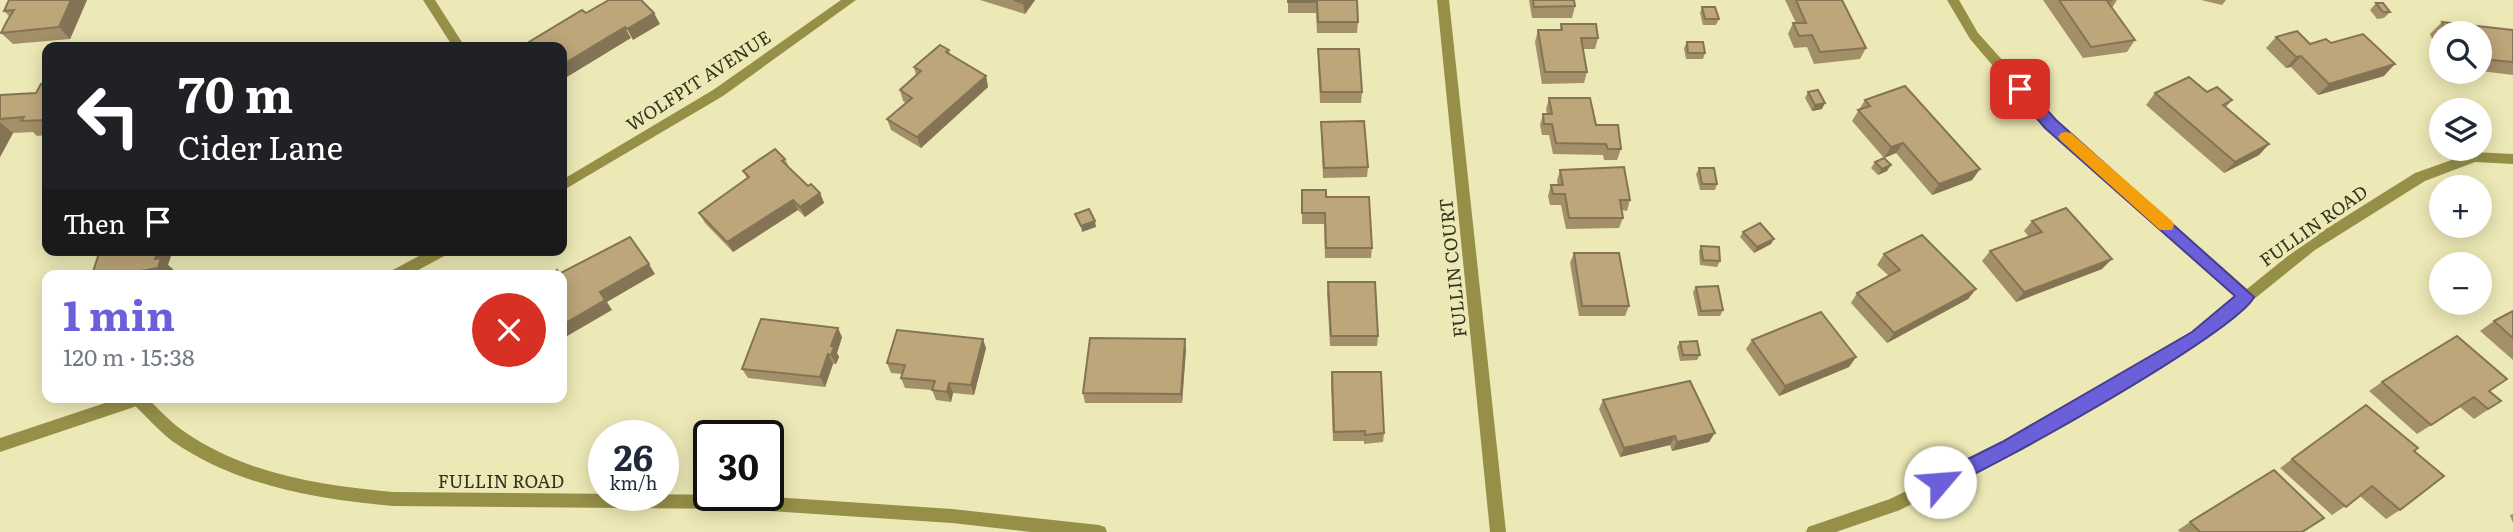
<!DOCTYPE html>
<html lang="en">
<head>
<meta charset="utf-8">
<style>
	:root { --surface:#fff; --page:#f6f6f7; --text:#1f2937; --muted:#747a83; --accent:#6c60da }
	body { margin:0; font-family:Literata,serif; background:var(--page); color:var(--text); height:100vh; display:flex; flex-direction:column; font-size:26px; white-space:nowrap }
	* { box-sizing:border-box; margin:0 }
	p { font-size:23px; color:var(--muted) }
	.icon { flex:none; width:38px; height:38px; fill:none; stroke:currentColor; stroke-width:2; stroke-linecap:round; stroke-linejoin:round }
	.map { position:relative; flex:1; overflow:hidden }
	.drawer { position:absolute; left:42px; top:270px; width:525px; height:133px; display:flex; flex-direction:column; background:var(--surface); border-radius:14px; box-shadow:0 4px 18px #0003 }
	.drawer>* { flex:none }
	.hud { position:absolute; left:42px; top:42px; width:525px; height:214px; border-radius:14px; box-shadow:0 4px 18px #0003; background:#202124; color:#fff; overflow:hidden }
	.controls { position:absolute; left:2429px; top:21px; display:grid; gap:14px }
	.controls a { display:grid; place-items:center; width:63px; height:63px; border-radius:50%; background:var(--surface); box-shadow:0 4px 18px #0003; font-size:35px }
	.speed { position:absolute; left:588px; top:420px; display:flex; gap:14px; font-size:35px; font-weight:700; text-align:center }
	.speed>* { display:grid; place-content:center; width:91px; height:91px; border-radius:50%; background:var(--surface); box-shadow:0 4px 18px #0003; line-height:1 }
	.speed small { font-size:18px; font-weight:400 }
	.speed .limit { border:4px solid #111; border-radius:10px; background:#fff; color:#111 }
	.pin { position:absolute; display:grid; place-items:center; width:60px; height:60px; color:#fff; margin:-30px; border-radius:14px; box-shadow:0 4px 10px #0006 }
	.me { position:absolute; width:77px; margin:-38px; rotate:63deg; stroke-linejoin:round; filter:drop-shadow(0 0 5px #0008) }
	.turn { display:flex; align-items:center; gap:24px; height:147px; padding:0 21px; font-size:32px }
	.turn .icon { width:91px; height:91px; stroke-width:2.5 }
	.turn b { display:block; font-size:49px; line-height:60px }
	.then { display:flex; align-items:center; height:66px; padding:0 21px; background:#0003; gap:14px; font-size:26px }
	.round { display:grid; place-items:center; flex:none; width:74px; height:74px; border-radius:37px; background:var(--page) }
	.summary { display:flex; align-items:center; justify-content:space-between; height:119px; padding:0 21px }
	h1 { font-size:42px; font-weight:700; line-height:52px; color:var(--accent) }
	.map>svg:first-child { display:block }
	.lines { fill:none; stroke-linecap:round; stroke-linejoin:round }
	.minor { fill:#968f48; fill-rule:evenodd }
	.tertiary { fill:#968f48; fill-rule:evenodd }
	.wall { fill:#a38f68 }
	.shaded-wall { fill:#847455 }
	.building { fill:#bda679; stroke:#847455; stroke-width:2 }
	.route { fill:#6c60da; stroke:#463e8e; stroke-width:2 }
	.slow { fill:#f59e0b }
	.labels { text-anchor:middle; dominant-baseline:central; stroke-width:7; stroke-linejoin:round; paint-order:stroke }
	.street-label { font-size:18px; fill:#33321e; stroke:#ede9b6 }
</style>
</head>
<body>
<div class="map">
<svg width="2513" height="532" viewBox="0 0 2513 532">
	<rect width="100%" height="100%" fill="#ede9b6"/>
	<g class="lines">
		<g class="minor">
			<polygon points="423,0 435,0 465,47 453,47"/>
			<polygon points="1437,0 1449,0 1506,532 1490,532"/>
			<polygon points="1947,0 1959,0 1978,33 2056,120 2247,289 2305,242 2415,173 2474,152 2513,154 2513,164 2475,162 2425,181 2315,250 2202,341 2014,452 1900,510 1836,532 1806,532 1808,527 1890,499 2004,442 2192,333 2236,297 2046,128 1970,39"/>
			<path d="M131 397H146C158 408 169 421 182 430 244 474 319 485 393 492L745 495 952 509 1099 525 1105 527 1107 532H1031L952 523 738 509 393 506C316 499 237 486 172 441 158 430 146 416 133 404Z"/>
		</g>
		<g class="tertiary">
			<polygon points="841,0 856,0 723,96 562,191 562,180 713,90"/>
			<polygon points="430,250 450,250 448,254 409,275 389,275 391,271"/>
			<polygon points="123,397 150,397 148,402 143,404 0,452 0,438"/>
		</g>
	</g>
	<g class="wall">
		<polygon points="87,0 70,39 13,44 1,33 9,16 4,11"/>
		<polygon points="980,0 1035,0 1025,14"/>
		<polygon points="1288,0 1357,0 1358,22 1357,33 1317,33 1316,13 1288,13"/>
		<polygon points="1529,0 1574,0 1575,6 1572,18 1532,18"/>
		<polygon points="1785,0 1842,0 1866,48 1860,59 1814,64 1807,47 1794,48 1788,34 1793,23 1796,23"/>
		<polygon points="2043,0 2117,0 2112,8 2135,40 2127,52 2083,58"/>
		<polygon points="2201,0 2226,0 2222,5"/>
		<polygon points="2376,3 2390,12 2384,18 2377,19 2370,10"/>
		<polygon points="1702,7 1719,19 1716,25 1703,25 1700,13"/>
		<polygon points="2442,22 2513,30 2513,75 2480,71 2480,33 2441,33 2441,59 2430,34"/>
		<polygon points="1561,24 1598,38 1595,49 1583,49 1587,72 1584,83 1542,84 1535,42 1538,30 1560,30"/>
		<polygon points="2276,37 2310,44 2331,43 2384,76 2318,95 2291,67 2286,68 2266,48"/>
		<polygon points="1687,42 1705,53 1703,59 1686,59 1684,48"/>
		<polygon points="1318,49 1362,92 1361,103 1320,103 1318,60"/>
		<polygon points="949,50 950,55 986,76 988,87 921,148 891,130 887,119 906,103 903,101 900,90 916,75 914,67"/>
		<polygon points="47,83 47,135 37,136 33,132 13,133 0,157 0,95 36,93"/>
		<polygon points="1808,92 1822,109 1812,111 1805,98"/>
		<polygon points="2207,92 2232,100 2226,107 2269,144 2259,155 2224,173 2146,105 2155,93"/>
		<polygon points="1549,98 1596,125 1621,149 1617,160 1604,160 1603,155 1553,154 1549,135 1542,135 1540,125 1543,114 1547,114 1546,109"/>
		<polygon points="1865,100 1980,169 1972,180 1932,195 1896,153 1884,158 1887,171 1878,175 1871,168 1875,162 1884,158 1852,121"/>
		<polygon points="1321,122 1368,167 1367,177 1323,178 1321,133"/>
		<polygon points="785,159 789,167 808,186 820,193 824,203 805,217 798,210 733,252 705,223 699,213 747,178 743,171"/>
		<polygon points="1699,168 1717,184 1715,190 1700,190 1696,174"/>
		<polygon points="1560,170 1630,200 1627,211 1622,210 1623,218 1619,228 1566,229 1561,205 1550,205 1548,196 1551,185 1558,185 1557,181"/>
		<polygon points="1302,190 1326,197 1372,248 1371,258 1325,258 1324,224 1302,224"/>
		<polygon points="2032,221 2102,269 2016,302 1982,261 1990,251 2029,237 2024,231"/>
		<polygon points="1743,232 1771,244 1754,253 1740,237"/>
		<polygon points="1701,246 1720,261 1717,267 1700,265 1699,251"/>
		<polygon points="1574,253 1629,306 1625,316 1579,316 1570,263"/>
		<polygon points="1884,254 1976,289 1968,299 1887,343 1851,303 1857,293 1889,276 1877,265"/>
		<polygon points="1328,282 1378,336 1377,346 1330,346 1327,292"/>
		<polygon points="1696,287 1723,310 1720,316 1698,316 1693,292"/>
		<polygon points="2513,311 2513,360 2480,331 2494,321"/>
		<polygon points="842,337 837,353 839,357 836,364 833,364 825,387 748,378 742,369"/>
		<polygon points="1752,340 1856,357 1849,367 1779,396 1746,349"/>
		<polygon points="1680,342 1700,355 1697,360 1680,361 1677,347"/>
		<polygon points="986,348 974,395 953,393 951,402 936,400 932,390 905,388 901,378 902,374 891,373 887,363"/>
		<polygon points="1186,349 1182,403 1085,403 1083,393"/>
		<polygon points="1332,372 1384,433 1383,442 1364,444 1364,441 1333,441 1331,382"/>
		<polygon points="2382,382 2489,391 2501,401 2474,419 2460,407 2417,434 2369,391"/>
		<polygon points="1603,400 1709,442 1672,451 1670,445 1620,457 1599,409"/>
		<polygon points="2366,405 2414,451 2400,510 2386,519 2360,496 2332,515 2280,468"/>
		<polygon points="2513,514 2513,523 2510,515"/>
		<polygon points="2190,522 2302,532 2180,532 2178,530"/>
	</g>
	<g class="shaded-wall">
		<polygon points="71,0 87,0 70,39 59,27"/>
		<polygon points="1025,0 1035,0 1025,14 1023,3"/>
		<polygon points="654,13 660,24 633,40 627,29"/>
		<polygon points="625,27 631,38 562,80 562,65"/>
		<polygon points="2301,56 2291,67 2286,68 2296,57"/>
		<polygon points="2395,64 2384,76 2318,95 2329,84"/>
		<polygon points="986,76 988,87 921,148 917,137"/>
		<polygon points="1825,103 1822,109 1812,111 1815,105"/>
		<polygon points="0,122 13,133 0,157"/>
		<polygon points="1903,143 1896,153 1884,158 1891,147"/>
		<polygon points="2269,144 2259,155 2224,173 2235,162"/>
		<polygon points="1891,165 1887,171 1878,175 1882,169"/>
		<polygon points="1980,169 1972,180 1932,195 1939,184"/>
		<polygon points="820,193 824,203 805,217 800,207"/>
		<polygon points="793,200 798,210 733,252 727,242"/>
		<polygon points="1095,221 1096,227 1082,232 1081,226"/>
		<polygon points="1774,239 1771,244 1754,253 1757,247"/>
		<polygon points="158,250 173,250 168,265 173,269 171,275 129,275 130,273 155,259"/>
		<polygon points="2112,259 2102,269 2016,302 2024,292"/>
		<polygon points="649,264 655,274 607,302 612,310 562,339 562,325 600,292"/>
		<polygon points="1976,289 1968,299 1887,343 1894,333"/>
		<polygon points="838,328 842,337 837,353 839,357 836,364 831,355 831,346"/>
		<polygon points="983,339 986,348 974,395 971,385"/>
		<polygon points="1185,339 1186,349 1182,403 1181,394"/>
		<polygon points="828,354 833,364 825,387 820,377"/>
		<polygon points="1856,357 1849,367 1779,396 1785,386"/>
		<polygon points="949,383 953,393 951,402 947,392"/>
		<polygon points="1715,433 1709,442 1672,451 1677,442"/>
		<polygon points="1675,436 1670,445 1620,457 1624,448"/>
	</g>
	<g class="building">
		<polygon points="9,0 71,0 59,27 1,33 7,21 14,10 4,11"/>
		<polygon points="609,0 641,0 654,13 627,29 625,27 562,65 562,47 534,47 529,42 582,10 586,13"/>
		<polygon points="1014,0 1025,0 1023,3"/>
		<polygon points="1288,0 1357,0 1358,22 1318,22 1317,2 1288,2"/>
		<polygon points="1533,0 1574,0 1575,6 1534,7"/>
		<polygon points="1796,0 1842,0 1866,48 1820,52 1812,35 1799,36 1793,23 1806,23"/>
		<polygon points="2059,0 2112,0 2107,1 2135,40 2091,47"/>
		<polygon points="2376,3 2383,3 2390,12 2383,12"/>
		<polygon points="1702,7 1715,7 1719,19 1705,19"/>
		<polygon points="2442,22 2513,30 2513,62 2480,59 2480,33 2446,33"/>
		<polygon points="1561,24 1596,24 1598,38 1581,38 1587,72 1545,72 1538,30 1562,30"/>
		<polygon points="2297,31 2310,44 2326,39 2331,43 2363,34 2395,64 2329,84 2301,56 2296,57 2276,37"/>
		<polygon points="1687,42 1703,42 1705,53 1688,53"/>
		<polygon points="940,45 949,50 946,52 986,76 917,137 887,119 912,98 900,90 921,71 914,67"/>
		<polygon points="1318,49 1359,49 1362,92 1321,92"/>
		<polygon points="2189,77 2207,92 2217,87 2232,100 2223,105 2269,144 2235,162 2155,93"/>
		<polygon points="47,83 47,120 21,121 24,117 0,119 0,95 36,93 41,84"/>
		<polygon points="1905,86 1980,169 1939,184 1903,143 1891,147 1858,110 1870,106 1865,100"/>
		<polygon points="1818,90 1825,103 1815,105 1808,92"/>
		<polygon points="1549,98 1590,98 1596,125 1618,125 1621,149 1608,149 1606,144 1556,143 1552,124 1544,124 1543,114 1552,114"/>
		<polygon points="1364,121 1368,167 1324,168 1321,122"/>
		<polygon points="775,149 785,159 782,161 808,186 811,184 820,193 800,207 793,200 727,242 699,213 749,177 743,171"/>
		<polygon points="1884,158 1891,165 1882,169 1875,162"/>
		<polygon points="1624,167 1630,200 1620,200 1623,218 1569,218 1565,194 1553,194 1551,185 1563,185 1560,170"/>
		<polygon points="1699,168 1714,168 1717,184 1702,184"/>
		<polygon points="1302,190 1326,190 1326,197 1369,197 1372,248 1326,248 1325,213 1302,213"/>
		<polygon points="2066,208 2112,259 2024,292 1990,251 2042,232 2032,221"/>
		<polygon points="1089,209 1095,221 1081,226 1075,214"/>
		<polygon points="1760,223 1774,239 1757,247 1743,232"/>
		<polygon points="1922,235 1976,289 1894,333 1857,293 1900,270 1884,254"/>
		<polygon points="630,237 649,264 600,292 605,300 562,325 562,275 549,275 557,270 559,274"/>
		<polygon points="1701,246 1719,247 1720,261 1703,260"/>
		<polygon points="100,250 158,250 155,259 161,258 158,268 130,273 129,275 92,275"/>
		<polygon points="1574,253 1619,253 1629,306 1582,306"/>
		<polygon points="1328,282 1375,282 1378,336 1331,336"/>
		<polygon points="1718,286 1723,310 1701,311 1696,287"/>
		<polygon points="2513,311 2513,338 2494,321"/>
		<polygon points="1821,312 1856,357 1785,386 1752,340"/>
		<polygon points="761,319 838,328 831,346 834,347 831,355 828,354 820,377 742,369"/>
		<polygon points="897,330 983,339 971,385 949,383 947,392 932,390 935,381 901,378 905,365 887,363"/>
		<polygon points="2457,336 2507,379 2489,391 2501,401 2488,409 2474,397 2431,425 2382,382"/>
		<polygon points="1090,338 1185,339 1181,394 1083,393"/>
		<polygon points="1697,341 1700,355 1683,355 1680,342"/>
		<polygon points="1332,372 1381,372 1384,433 1365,435 1365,431 1334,432"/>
		<polygon points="1690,381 1715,433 1677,442 1675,436 1624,448 1603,400"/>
		<polygon points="2366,405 2418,448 2414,451 2444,476 2400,510 2372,486 2346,507 2292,459"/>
		<polygon points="2274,470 2324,518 2302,532 2200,532 2190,522"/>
	</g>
	<path class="route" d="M2020 83 2025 85 2056 120 2254 297C2237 332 1987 472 1940 490L1934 487 1931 482 1934 476 2002 442 2192 332 2235 296 2045 128 2015 93 2013 89Z"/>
	<polygon class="slow" points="2066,132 2071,133 2172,221 2174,225 2172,230 2160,230 2061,141 2058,137 2061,133"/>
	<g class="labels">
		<g class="street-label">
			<text transform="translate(698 80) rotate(-33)">WOLFPIT AVENUE</text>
			<text transform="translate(2313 225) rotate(-35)">FULLIN ROAD</text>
			<text transform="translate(1452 268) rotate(-96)">FULLIN COURT</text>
			<text x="501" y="480">FULLIN ROAD</text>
		</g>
	</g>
</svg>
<div class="controls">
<a><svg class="icon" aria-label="search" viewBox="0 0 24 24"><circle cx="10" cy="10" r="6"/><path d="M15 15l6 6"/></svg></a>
<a><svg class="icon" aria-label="layers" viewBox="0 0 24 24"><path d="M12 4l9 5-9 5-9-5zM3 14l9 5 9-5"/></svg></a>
<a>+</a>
<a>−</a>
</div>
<div class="speed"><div>26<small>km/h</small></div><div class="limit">30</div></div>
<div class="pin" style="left:2020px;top:89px;background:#d93025"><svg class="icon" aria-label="arrive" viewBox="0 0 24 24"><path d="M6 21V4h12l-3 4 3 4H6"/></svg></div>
<svg class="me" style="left:1940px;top:482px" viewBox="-20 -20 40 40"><circle r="19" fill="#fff"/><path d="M0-13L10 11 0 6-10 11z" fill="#6c60da"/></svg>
<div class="hud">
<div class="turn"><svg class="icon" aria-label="left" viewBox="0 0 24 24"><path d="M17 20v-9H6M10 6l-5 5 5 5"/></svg><div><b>70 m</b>Cider Lane</div></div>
<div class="then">Then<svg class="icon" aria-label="arrive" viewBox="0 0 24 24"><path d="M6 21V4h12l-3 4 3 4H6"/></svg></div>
</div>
<section class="drawer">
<div class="summary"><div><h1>1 min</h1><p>120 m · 15:38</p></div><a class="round" style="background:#d93025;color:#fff"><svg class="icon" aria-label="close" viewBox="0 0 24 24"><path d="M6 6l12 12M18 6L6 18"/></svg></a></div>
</section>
</div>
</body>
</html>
